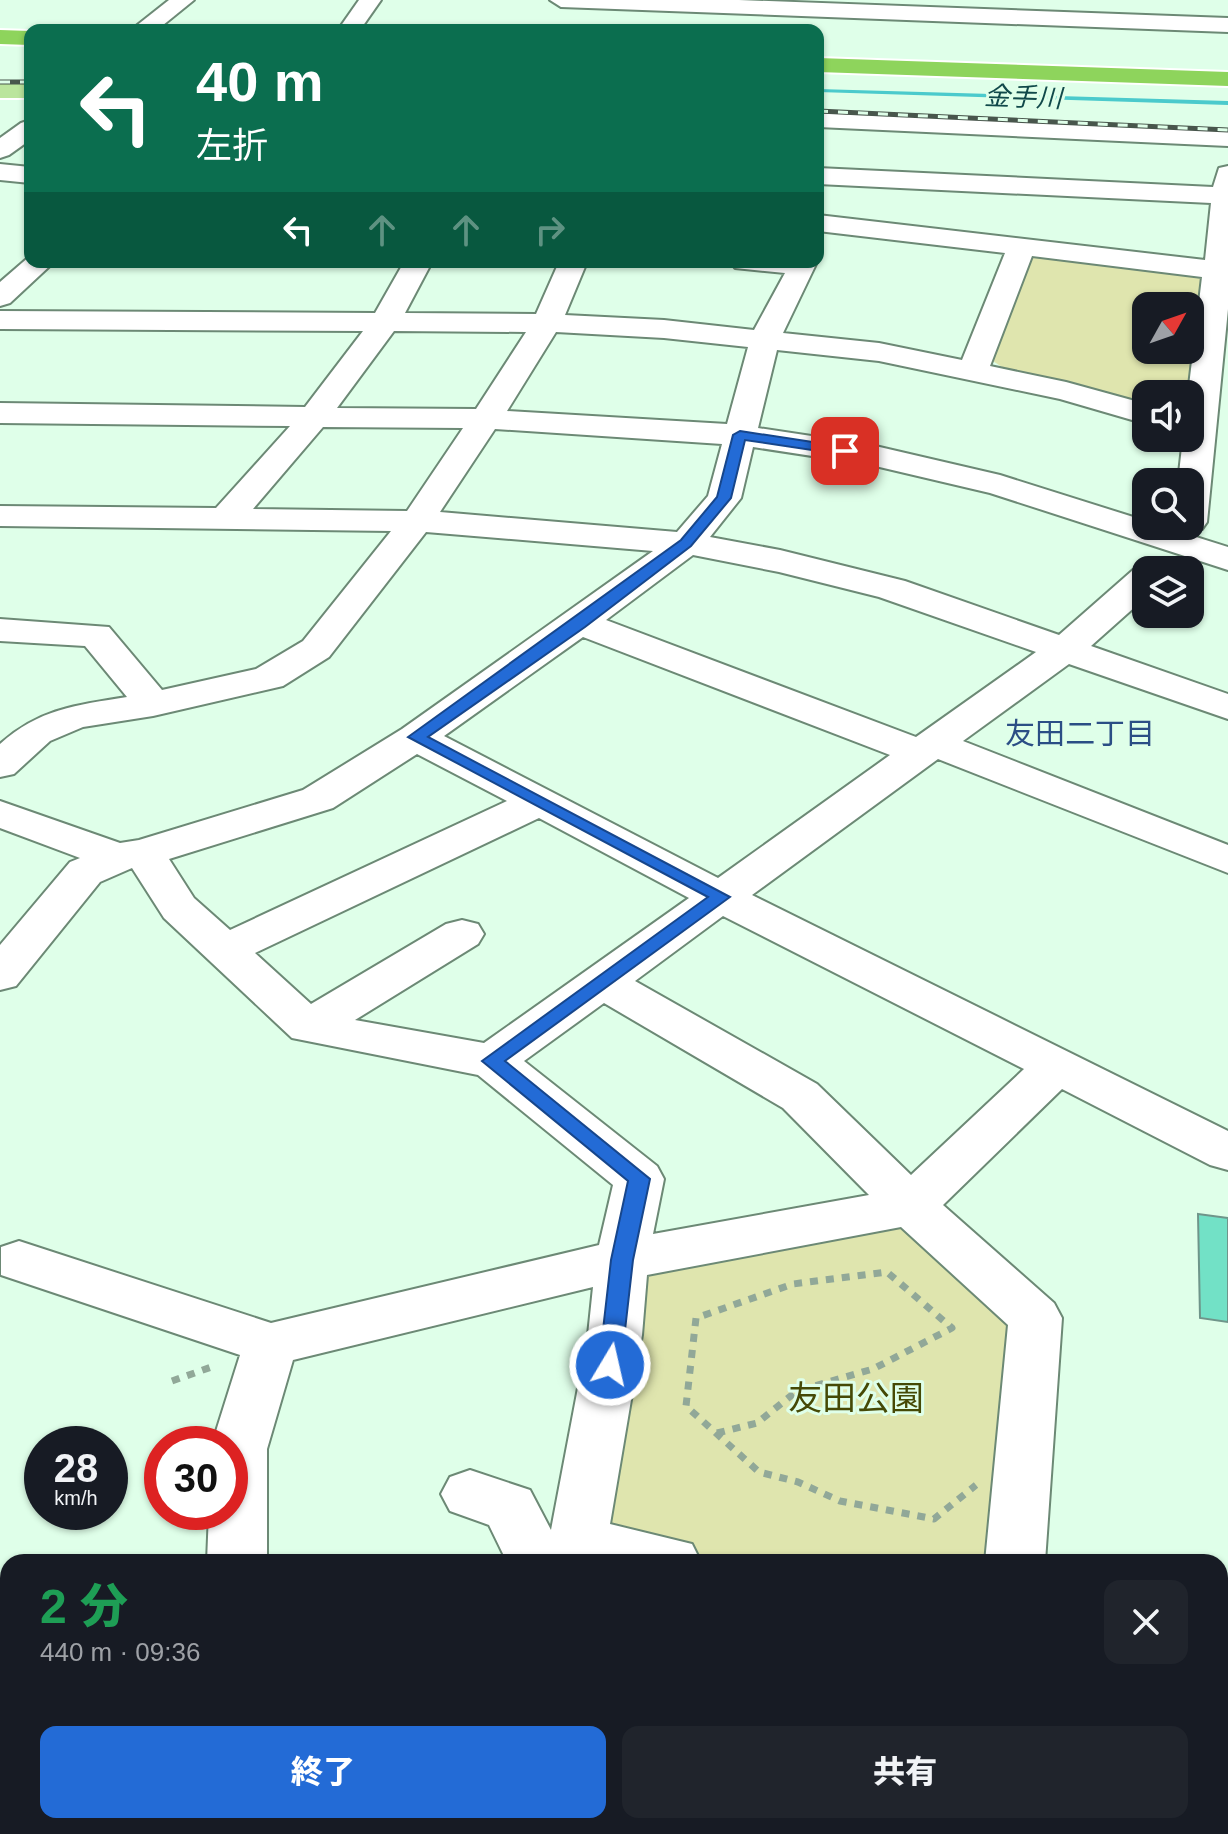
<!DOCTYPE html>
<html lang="ja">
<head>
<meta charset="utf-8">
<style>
	:root { --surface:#171b24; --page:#20242c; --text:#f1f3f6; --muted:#9ea1a6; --accent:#236bd6 }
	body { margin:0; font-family:Arial,"Noto Sans JP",sans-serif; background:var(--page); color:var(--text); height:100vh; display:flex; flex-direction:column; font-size:30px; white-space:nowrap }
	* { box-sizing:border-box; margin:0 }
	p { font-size:26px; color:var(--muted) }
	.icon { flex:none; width:44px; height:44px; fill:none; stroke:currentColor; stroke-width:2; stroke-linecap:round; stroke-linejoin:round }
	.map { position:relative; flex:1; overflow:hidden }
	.panel { position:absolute; left:0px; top:1554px; width:1228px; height:280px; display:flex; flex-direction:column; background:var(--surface); border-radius:24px 24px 0 0; box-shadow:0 2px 6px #0004 }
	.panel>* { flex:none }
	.banner { position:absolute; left:24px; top:24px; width:800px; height:244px; border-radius:16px; box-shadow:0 2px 6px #0004; background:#0b6e4f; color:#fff; overflow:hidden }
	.needle { width:52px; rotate:50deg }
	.fabs { position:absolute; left:1132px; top:292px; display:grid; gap:16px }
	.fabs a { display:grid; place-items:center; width:72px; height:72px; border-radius:16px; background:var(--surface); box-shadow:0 2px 6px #0004; font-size:40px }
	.speed { position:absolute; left:24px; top:1426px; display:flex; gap:16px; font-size:40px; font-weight:700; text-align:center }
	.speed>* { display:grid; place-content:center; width:104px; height:104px; border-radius:50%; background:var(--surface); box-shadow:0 2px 6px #0004; line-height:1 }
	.speed small { font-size:20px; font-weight:400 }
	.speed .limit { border:12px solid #d22; background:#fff; color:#111 }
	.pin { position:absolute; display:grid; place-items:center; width:68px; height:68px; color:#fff; margin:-34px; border-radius:16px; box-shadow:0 4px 12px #0006 }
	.me { position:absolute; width:88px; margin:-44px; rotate:9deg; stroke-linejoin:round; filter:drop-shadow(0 0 6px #0008) }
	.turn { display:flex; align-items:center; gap:28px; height:168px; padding:0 40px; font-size:36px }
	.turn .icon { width:104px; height:104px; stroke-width:2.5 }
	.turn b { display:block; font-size:56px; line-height:68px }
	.lanes { display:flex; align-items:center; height:76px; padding:0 40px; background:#0003; justify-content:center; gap:40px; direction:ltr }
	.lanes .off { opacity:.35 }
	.round { display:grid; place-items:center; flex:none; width:84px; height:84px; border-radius:16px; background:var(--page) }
	.head { display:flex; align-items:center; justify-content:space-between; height:136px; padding:0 40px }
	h1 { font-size:48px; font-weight:800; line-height:60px; color:#1e9e55 }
	.button { display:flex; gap:16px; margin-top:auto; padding:16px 40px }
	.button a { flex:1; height:92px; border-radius:16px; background:var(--accent); color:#fff; font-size:32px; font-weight:800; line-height:92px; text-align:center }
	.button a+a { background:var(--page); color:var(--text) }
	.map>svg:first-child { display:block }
	.green { fill:#dfe5ae; fill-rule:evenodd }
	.water { fill:#4bcacc }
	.building { fill:#72e1c6; stroke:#6f958a; stroke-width:2 }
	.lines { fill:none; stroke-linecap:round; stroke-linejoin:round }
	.minor-casing { stroke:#6c8975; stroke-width:4 }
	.major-casing { stroke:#fff; stroke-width:4 }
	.highway-casing { stroke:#fff; stroke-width:4 }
	.path { stroke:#91a898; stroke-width:7; stroke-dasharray:8 8; stroke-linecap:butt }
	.minor { fill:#fff; fill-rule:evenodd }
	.major { fill:#bbe59d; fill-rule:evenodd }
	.highway { fill:#8ed45c; fill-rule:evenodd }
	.rail-casing { stroke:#48564c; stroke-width:5 }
	.rail { stroke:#dfffe9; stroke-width:3; stroke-dasharray:10; stroke-linecap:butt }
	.route { fill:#236bd6; stroke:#17468b; stroke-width:2 }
	.labels { text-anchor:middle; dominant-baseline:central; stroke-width:6; stroke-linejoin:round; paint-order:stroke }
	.far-water-label { font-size:26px; font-style:italic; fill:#11494a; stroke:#dfffe9 }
	.neighbourhood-label { font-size:30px; fill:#2b4e85; stroke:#dfffe9 }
	.near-park-label { font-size:34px; fill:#454905; stroke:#dfffe9 }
</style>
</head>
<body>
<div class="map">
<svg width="1228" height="1834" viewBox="0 0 1228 1834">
	<rect width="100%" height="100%" fill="#dfffe9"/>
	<g class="green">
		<path d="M1029 253 1207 277 1188 394H1146V407L1008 371 993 361ZM1146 306H1190V350H1146Z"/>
		<polygon points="913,1224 1027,1319 1006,1562 705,1562 617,1544 601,1526 635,1267"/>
	</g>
	<polygon class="water" points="818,89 1228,101 1228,105 818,92"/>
	<polygon class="building" points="1198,1214 1228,1218 1228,1322 1200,1318"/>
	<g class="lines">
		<g class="minor-casing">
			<g id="minor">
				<polygon points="169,0 194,0 157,30 131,30"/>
				<polygon points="359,0 381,0 360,30 338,30"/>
				<polygon points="550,0 739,0 1228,18 1228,32 561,7"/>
				<polygon points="818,113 1228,130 1228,146 818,127"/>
				<polygon points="30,120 30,140 9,155 0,158 0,138 21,123"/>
				<polygon points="0,164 30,167 30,183 0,180"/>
				<path d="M1228 166V309L1207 522 1202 529 1190 532 1175 526H1190V482H1178L1183 438H1190L1188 394 1202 277 1032 256 990 366 1066 382 1146 404V424L1060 399 879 361 777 350 758 428 871 445 1000 475 1146 521V526H1161L1228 547V570L990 493 871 465 753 447 741 498 710 537 780 550 905 581 1059 635 1133 570 1146 567 1157 570H1146V597L1091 646 1228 694V719L1069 664 963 741 1228 845V873L938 759 752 895 1228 1131V1170L1210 1165 1062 1089 943 1205 1054 1303 1062 1318 1045 1562H985L1008 1325 901 1227 647 1275 642 1335 610 1524 692 1544 701 1562H507L489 1525 450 1511 441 1494 450 1477 470 1470 530 1490 551 1530 588 1335 593 1287 293 1360 267 1449V1562H207L209 1512H230V1444H212L240 1355 1 1275V1247L19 1241 271 1323 599 1245 613 1185 478 1075 292 1038 164 918 132 868 100 882 16 986 0 990V945L70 862 80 858 0 828V801L120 843 139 840 303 790 402 729 653 551 426 532 329 657 283 686 153 716 83 727 50 741 14 774 0 777V744C39 709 76 705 127 697L85 646 0 641V619L109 627 162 690 256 669 303 641 391 531 0 526V506L216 508 290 426 0 423V403L305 407 363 331 0 329V311L375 313 404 262H432L405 313 536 314 559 262H587L565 315 664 320 754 330 785 273 735 268 731 262 818 260 783 333 879 343 962 360 1005 253 818 231V215L1205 260 1211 203 818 184V168L1213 187 1219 168ZM394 331 526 332 476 409 337 408ZM556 332 664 338 748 347 727 424 507 411ZM323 427 463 428 407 511 253 509ZM495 429 722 444 708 496 677 532 440 512ZM693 555 779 572 879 597 1036 652 916 737 606 620ZM583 637 890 755 718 878 444 736ZM417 754 507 801 230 930 194 898 169 859 333 808ZM539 818 689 898 484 1043 355 1020 478 944 484 934 478 924 462 920 446 924 311 1004 255 953ZM723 916 1024 1069 911 1175 817 1084 635 981ZM604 1003 783 1108 869 1195 653 1234 664 1179 657 1166 524 1061Z"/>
				<polygon points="30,256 30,262 54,262 10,303 0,306 0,282"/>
				<polygon points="1220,1638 1228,1639 1228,1695 1220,1694"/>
				<polygon points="156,1826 222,1826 219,1834 153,1834"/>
				<polygon points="466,1826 532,1826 529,1834 463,1834"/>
				<rect x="1102" y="1826" width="66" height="8"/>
			</g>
		</g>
		<g class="major-casing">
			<rect id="major" x="0" y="84" width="30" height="14"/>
		</g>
		<g class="highway-casing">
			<g id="highway">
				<polygon points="0,30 30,31 30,45 0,44"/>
				<polygon points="818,58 1228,72 1228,86 818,72"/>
			</g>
		</g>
		<g class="path">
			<polyline points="172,1381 217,1365"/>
			<polyline points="717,1433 757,1423 797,1391 873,1369 952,1328 887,1272 793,1284 696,1318 686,1406 759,1472 798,1482 840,1501 934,1519 976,1485"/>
		</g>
		<use href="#minor" class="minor"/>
		<use href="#major" class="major"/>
		<use href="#highway" class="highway"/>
		<g class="rail-casing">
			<g id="rail">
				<polyline points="0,82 30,82"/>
				<polyline points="818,111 1228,130"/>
			</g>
		</g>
		<use href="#rail" class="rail"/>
	</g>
	<polygon class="route" points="740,431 845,447 852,451 845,455 745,440 731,498 691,546 585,627 428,737 730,897 505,1061 650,1179 633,1260 621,1365 618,1371 610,1374 602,1371 599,1365 611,1260 628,1181 482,1061 708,897 408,737 681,540 717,497 733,435"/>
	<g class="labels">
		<g class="far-water-label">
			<text transform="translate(1023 97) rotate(2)">金手川</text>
		</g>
		<g class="neighbourhood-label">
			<text x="1080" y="733">友田二丁目</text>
		</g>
		<g class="near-park-label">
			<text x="856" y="1398">友田公園</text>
		</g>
	</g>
</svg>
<div class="fabs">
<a><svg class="needle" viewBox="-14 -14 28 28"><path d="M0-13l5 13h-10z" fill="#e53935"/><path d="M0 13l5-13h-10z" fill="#9ea1a6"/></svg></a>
<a><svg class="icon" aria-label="sound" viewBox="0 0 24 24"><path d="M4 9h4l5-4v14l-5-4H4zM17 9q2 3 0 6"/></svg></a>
<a><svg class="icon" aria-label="search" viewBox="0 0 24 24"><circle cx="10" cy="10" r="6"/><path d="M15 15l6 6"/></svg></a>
<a><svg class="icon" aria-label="layers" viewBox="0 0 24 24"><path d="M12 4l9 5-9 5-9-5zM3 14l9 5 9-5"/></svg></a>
</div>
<div class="speed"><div>28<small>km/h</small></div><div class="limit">30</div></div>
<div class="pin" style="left:845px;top:451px;background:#d93025"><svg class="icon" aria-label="arrive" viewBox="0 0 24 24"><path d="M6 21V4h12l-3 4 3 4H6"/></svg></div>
<svg class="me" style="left:610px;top:1365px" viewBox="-20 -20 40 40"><circle r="17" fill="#236bd6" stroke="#fff" stroke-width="3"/><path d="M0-11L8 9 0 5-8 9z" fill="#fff"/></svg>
<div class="banner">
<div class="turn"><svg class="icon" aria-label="left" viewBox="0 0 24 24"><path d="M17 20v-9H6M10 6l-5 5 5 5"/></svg><div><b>40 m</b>左折</div></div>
<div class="lanes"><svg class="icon" aria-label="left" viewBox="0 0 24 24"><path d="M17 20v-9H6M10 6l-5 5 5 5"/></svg><svg class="icon off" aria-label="ahead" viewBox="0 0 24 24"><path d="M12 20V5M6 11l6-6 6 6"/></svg><svg class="icon off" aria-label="ahead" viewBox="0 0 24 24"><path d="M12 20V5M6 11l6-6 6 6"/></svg><svg class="icon off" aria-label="right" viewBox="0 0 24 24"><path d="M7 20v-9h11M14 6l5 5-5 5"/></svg></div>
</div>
<section class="panel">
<div class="head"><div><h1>2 分</h1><p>440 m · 09:36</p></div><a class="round"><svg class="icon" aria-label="close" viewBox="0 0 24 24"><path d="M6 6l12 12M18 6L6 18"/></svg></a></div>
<div class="button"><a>終了</a><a>共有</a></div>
</section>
</div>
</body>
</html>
